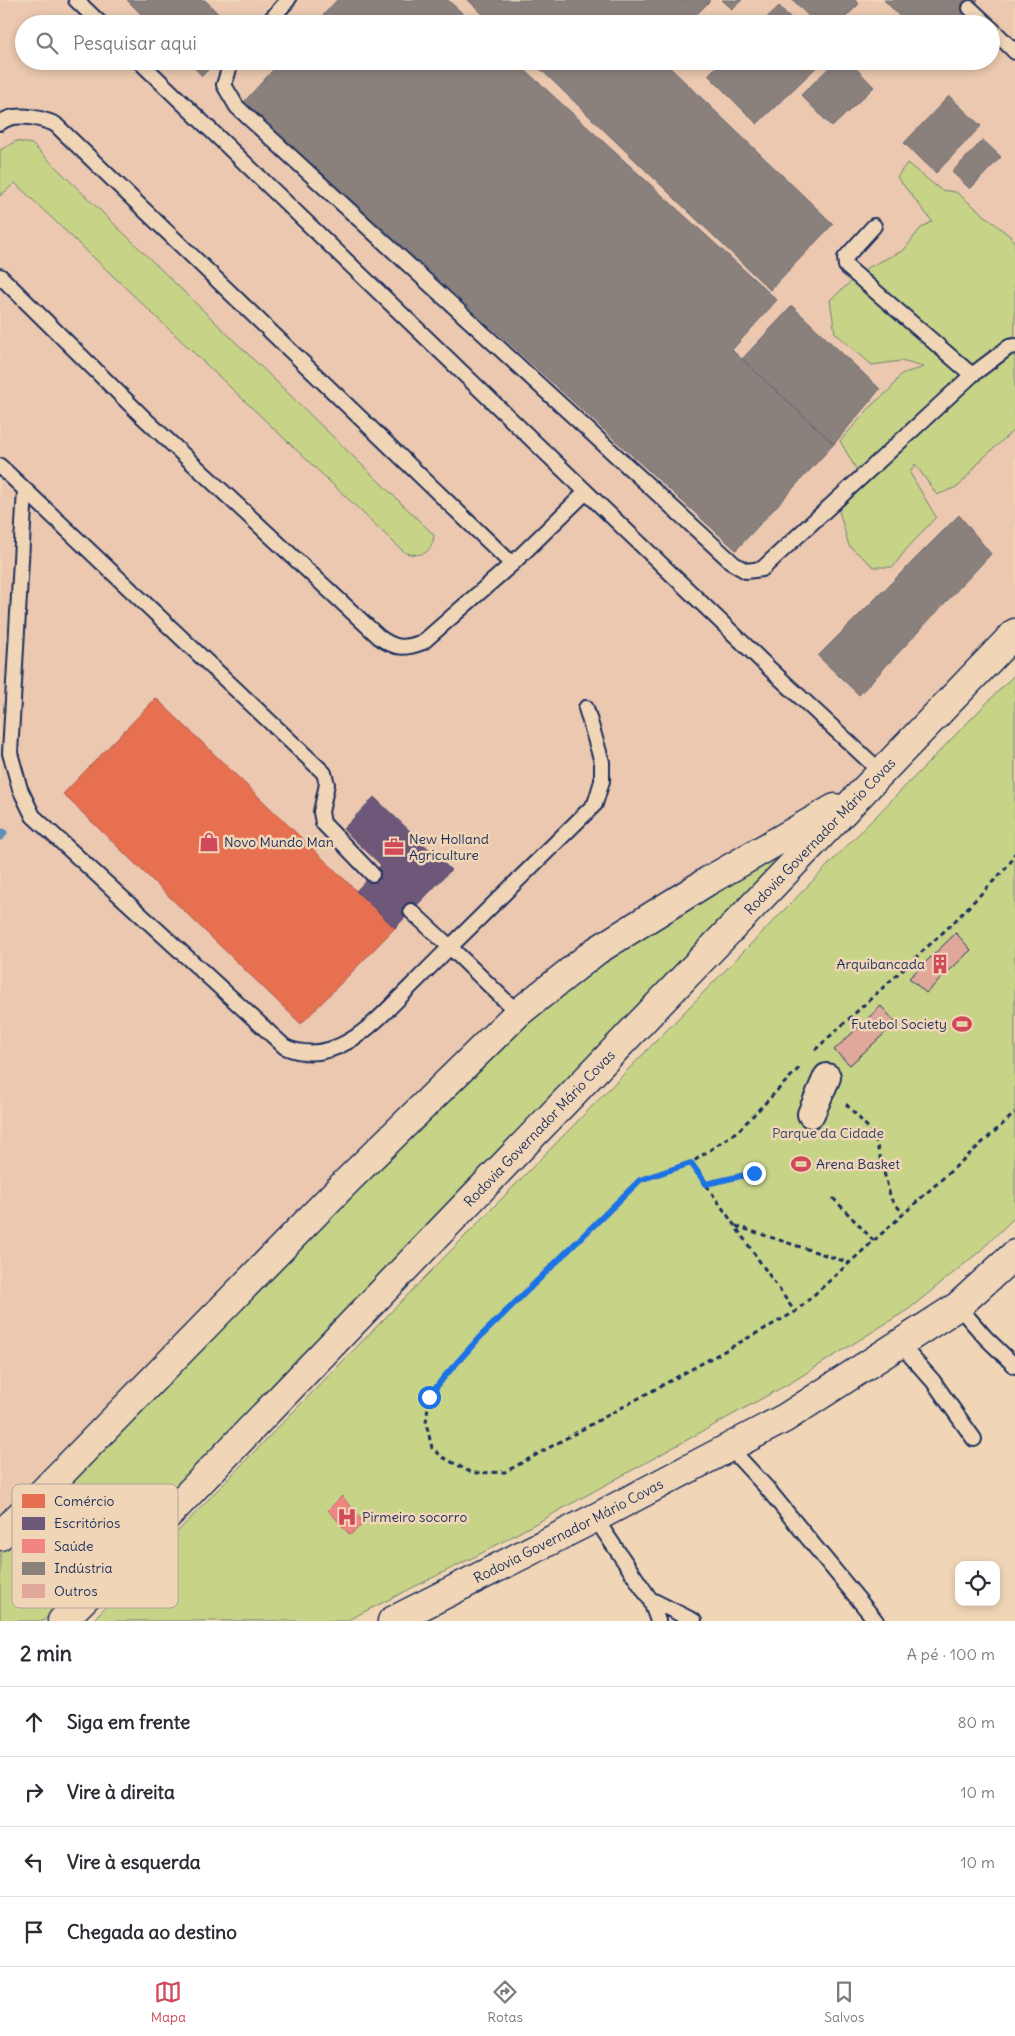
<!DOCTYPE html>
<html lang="pt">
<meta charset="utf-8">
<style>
:root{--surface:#fff;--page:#f7f7f7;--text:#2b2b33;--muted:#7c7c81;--line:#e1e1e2;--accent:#d1495b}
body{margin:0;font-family:Delius,sans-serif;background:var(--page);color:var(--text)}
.controls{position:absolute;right:15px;bottom:15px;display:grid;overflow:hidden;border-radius:10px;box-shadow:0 2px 8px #0003}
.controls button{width:45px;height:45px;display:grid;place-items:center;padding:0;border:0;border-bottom:1px solid var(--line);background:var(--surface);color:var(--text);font:25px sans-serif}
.stop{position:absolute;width:15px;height:15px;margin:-11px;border:4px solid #1a73e8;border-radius:50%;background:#fff}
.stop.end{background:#1a73e8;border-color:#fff;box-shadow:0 1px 5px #0008}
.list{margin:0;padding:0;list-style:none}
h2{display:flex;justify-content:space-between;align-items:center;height:65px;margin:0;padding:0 20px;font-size:21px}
h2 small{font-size:16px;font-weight:400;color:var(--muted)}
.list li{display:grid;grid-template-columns:32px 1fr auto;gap:15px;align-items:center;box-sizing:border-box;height:70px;padding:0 20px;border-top:1px solid var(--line)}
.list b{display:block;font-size:19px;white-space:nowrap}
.list em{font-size:16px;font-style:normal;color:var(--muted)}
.icon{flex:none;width:28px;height:28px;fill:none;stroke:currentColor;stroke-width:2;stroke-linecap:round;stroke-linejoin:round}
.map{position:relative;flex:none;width:1015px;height:1621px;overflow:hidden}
.search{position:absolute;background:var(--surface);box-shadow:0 2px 8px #0003;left:15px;right:15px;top:15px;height:55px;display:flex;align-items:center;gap:12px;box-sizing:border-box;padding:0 18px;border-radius:28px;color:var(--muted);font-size:19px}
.sheet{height:345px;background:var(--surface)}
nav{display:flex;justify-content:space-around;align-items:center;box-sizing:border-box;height:70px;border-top:1px solid var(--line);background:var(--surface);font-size:14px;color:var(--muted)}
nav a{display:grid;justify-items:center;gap:2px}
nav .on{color:var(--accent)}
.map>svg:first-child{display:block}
.built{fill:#ebc8af;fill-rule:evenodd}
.green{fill:#c7d387;stroke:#718172}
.shops{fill:#e76f51;stroke:#aa5c55}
.offices{fill:#6d597a;stroke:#544c72}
.health{fill:#f28482;stroke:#b26a77}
.industry{fill:#8a817c;stroke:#696873}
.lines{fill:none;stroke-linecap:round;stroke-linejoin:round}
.stream{stroke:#5f8eb4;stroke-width:9}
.building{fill:#e0a79b;stroke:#1b2f5e}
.lane-casing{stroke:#1b2f5e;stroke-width:18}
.street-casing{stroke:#1b2f5e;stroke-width:30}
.highway-casing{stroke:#1b2f5e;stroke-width:31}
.path{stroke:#1b2f5e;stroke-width:3;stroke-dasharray:5 4;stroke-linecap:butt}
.lane{stroke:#f0d6b7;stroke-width:14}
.street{stroke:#f0d6b7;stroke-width:26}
.highway{stroke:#f0d6b7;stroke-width:28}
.route{stroke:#1a73e8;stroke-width:6}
.labels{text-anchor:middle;stroke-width:5;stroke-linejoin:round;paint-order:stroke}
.street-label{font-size:14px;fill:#1b2f5e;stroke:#f0d6b7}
.poi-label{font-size:14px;fill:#1b2f5e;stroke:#f0d6b7;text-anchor:start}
.park-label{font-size:14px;fill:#354864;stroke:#f0d6b7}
.key{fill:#f0d6b7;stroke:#b0a49c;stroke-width:1}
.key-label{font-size:14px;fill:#1b2f5e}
</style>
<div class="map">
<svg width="1015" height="1621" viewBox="0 0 1015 1621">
<rect width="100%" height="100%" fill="#f0d6b7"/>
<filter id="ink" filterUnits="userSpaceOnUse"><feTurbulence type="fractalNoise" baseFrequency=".02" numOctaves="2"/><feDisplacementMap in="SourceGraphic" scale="10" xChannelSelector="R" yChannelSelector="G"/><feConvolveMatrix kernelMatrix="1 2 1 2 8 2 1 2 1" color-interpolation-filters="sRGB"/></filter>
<g filter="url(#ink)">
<path class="built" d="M 0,0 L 1015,0 L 1015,634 L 909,746 L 0,1543 ZM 24,24 L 991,24 L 991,61 L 24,61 Z"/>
<path class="green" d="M 16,141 L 32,144 L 434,535 C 432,554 422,557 405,553 L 15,183 L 0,196 L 0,150 Z
M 907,163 L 941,190 L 956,192 L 1011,237 L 1015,243 L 1015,429 L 982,459 L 959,486 L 937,495 L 915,464 L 910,473 L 936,517 L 905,551 L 893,567 L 874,567 L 849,546 L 839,511 L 856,469 L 840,441 L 874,403 L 890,390 L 901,374 L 924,367 L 901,361 L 872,365 L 835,333 L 830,300 L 867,268 L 904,250 L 920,229 L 932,221 L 897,177 Z
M 1015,674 L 1015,1217 L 979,1252 L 909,1309 L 792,1382 L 482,1553 L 346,1621 L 92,1621 L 250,1456 Z
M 867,789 L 706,935 L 421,1230 L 162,1504 L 43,1621 L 0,1621 L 0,1536 L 518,1013 Z"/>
<path class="shops" d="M 156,698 L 395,928 L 301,1024 L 63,794 Z"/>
<path class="offices" d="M 374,797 L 451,870 L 395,928 L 356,891 L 381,865 L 343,829 Z"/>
<path class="health" d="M 342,1496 L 364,1523 L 350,1535 L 328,1510 Z"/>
<path class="industry" d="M 127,0 L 205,0 L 228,24 L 151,24 Z
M 337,0 L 448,0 L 474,24 L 315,24 Z
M 468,0 L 709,0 L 710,1 L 687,24 L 493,24 Z
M 722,0 L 742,0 L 732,9 Z
M 793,0 L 855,0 L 859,4 L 839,24 L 816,24 Z
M 884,0 L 978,0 L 953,24 L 907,24 Z
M 779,6 L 797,24 L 760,24 Z
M 188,61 L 217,61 L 202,76 Z
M 281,61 L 515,61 L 777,300 L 732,350 L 834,444 L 736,550 L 244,102 Z
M 532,61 L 663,61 L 833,224 L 770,290 Z
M 722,61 L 823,61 L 757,124 L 708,75 Z
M 836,61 L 849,61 L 874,87 L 832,127 L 801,95 Z
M 949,96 L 981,126 L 936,173 L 904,143 Z
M 983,140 L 1001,157 L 970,189 L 952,172 Z
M 792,306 L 880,389 L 834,444 L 742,359 Z
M 959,515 L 991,554 L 859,695 L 818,656 Z"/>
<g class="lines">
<path class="stream" d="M 0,836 L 3,833"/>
</g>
<path class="building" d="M 956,933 L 971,950 L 926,993 L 909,978 Z
M 881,1006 L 896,1023 L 850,1065 L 834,1050 Z"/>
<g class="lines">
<defs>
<path id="lane" d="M 76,0 L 101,24
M 970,8 L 987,24
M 267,24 L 288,0
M 991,28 L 1015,52
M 139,61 L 770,669 L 882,773
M 233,61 L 230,66 L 224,85 L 237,107 L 734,564 L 746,571 L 762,569 L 972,375 L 1009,347 L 1015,346
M 0,123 C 14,111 40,118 55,124 L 512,564 L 586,492
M 874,226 L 845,258 L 846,266 L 972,375
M 0,276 L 145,419 L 379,637 C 395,649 405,649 423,642 L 512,564
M 0,466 L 324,773 L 327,784 L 321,812 L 323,823 L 372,874
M 25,490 L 10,753 L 20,789 L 33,816 L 285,1047 C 333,1068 373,1025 403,994 C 419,978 434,963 450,947 L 518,1013
M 411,911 L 450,947 L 595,804 L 602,781 L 602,762 L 586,708
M 958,1306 L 985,1337 L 1015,1366
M 900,1344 L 933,1381 L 974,1439
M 729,1447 L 766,1487 L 876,1621
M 595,1518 L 650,1599 L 658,1621
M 650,1599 L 694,1621"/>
<path id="street" d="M 811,1114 L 827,1077"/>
<g id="highway">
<path d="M 0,1536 L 345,1183 L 518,1013 L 596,951 L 708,881 L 835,808"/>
<path id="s1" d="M 62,1621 L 172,1511 L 1015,633"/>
<path id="s2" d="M 392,1621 L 595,1518 L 785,1418 L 958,1306 L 1015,1254"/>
</g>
</defs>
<use href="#lane" class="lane-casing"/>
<use href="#street" class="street-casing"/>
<use href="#highway" class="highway-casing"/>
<path class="path" d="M 815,1050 L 951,925 L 1009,865 L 1015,853
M 799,1068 L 739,1130 L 691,1163 L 640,1180 L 480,1337 L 444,1377 L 429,1397 L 426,1423 L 432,1448 L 444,1458 L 472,1473 L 505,1472 L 795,1312 L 1015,1113
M 846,1104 L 874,1134 L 891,1199 L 903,1213
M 691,1163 L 795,1312
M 706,1184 L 754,1173
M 833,1198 L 874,1241
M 736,1226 L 850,1263"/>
<use href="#lane" class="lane"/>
<use href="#street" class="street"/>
<use href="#highway" class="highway"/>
</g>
</g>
<g class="lines" filter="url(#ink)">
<path class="route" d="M 429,1397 L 444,1377 L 480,1337 L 640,1180 L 691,1163 L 706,1184 L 754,1173"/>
</g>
<defs>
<symbol id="shop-bare" viewBox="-9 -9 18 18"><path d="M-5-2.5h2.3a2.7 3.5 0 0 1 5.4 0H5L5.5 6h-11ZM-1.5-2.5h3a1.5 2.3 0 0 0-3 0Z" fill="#d1495b" stroke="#f0d6b7" stroke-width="2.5" paint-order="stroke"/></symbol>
<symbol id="office-bare" viewBox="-9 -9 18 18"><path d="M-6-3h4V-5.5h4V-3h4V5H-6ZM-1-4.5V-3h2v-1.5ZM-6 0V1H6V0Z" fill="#d1495b" stroke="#f0d6b7" stroke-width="2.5" paint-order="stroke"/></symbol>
<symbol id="building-bare" viewBox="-9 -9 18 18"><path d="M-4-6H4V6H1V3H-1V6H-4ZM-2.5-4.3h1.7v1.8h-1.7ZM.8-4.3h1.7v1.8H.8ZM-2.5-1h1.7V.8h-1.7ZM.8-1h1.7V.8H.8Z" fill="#d1495b" stroke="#f0d6b7" stroke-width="2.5" paint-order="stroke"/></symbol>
<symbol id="stadium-bare" viewBox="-9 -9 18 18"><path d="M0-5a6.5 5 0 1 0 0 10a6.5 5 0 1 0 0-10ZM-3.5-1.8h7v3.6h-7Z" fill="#d1495b" stroke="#f0d6b7" stroke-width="2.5" paint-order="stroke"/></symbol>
<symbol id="hospital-bare" viewBox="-9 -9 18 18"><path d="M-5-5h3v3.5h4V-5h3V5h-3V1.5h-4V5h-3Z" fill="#d1495b" stroke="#f0d6b7" stroke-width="2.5" paint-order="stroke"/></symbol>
</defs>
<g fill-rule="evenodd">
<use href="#shop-bare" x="195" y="828" width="28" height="28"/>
<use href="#office-bare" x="380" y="833" width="28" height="28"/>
<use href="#building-bare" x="926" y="950" width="28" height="28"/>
<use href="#stadium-bare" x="948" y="1010" width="28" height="28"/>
<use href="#stadium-bare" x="787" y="1150" width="28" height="28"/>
<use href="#hospital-bare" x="333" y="1503" width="28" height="28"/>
</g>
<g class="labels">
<g class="street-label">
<text dy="5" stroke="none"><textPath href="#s1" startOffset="1091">Rodovia Governador Mário Covas</textPath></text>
<text dy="5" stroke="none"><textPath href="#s1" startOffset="686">Rodovia Governador Mário Covas</textPath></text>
<text dy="5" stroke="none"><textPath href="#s2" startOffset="198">Rodovia Governador Mário Covas</textPath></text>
</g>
<g class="poi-label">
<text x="409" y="844">New Holland<tspan x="409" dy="16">Agriculture</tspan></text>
<text x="224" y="847">Novo Mundo Man</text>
<text x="925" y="969" text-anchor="end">Arquibancada</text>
<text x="947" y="1029" text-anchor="end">Futebol Society</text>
<text x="816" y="1169">Arena Basket</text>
<text x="362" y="1522">Pirmeiro socorro</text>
</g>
<g class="park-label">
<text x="828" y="1138">Parque da Cidade</text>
</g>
</g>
<rect x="12" y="1484" width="166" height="124" rx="8" class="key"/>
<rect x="22" y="1494" width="23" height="14" fill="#e76f51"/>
<rect x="22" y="1517" width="23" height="13" fill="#6d597a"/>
<rect x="22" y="1539" width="23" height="14" fill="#f28482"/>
<rect x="22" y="1562" width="23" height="13" fill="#8a817c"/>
<rect x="22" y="1584" width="23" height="14" fill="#e0a79b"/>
<g class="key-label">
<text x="54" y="1506">Comércio</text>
<text x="54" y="1528">Escritórios</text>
<text x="54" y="1551">Saúde</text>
<text x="54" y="1573">Indústria</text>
<text x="54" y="1596">Outros</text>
</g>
</svg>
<div class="controls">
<button><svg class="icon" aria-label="locate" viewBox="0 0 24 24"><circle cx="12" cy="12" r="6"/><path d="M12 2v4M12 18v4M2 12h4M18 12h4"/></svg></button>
</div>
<div class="stop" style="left:429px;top:1397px"></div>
<div class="stop end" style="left:754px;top:1173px"></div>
<div class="search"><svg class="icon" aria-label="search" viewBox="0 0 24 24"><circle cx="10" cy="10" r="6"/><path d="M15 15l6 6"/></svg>Pesquisar aqui</div>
</div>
<section class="sheet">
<h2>2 min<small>A pé · 100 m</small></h2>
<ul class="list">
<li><svg class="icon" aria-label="ahead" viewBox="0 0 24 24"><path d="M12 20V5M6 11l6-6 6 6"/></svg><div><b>Siga em frente</b></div><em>80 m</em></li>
<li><svg class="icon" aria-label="right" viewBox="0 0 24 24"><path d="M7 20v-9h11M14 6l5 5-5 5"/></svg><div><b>Vire à direita</b></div><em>10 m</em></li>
<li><svg class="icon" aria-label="left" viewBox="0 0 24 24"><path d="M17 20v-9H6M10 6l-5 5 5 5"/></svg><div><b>Vire à esquerda</b></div><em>10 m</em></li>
<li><svg class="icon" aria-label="arrive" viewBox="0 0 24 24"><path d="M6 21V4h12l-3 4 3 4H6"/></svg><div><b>Chegada ao destino</b></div></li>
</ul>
</section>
<nav>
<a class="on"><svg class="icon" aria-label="map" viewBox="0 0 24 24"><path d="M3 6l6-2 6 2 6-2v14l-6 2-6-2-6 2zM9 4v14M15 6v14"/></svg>Mapa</a>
<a><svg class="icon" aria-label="directions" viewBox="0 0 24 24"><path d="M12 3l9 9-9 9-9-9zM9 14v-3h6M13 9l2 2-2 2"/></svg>Rotas</a>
<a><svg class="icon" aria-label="saved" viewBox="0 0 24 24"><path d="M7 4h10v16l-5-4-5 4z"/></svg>Salvos</a>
</nav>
